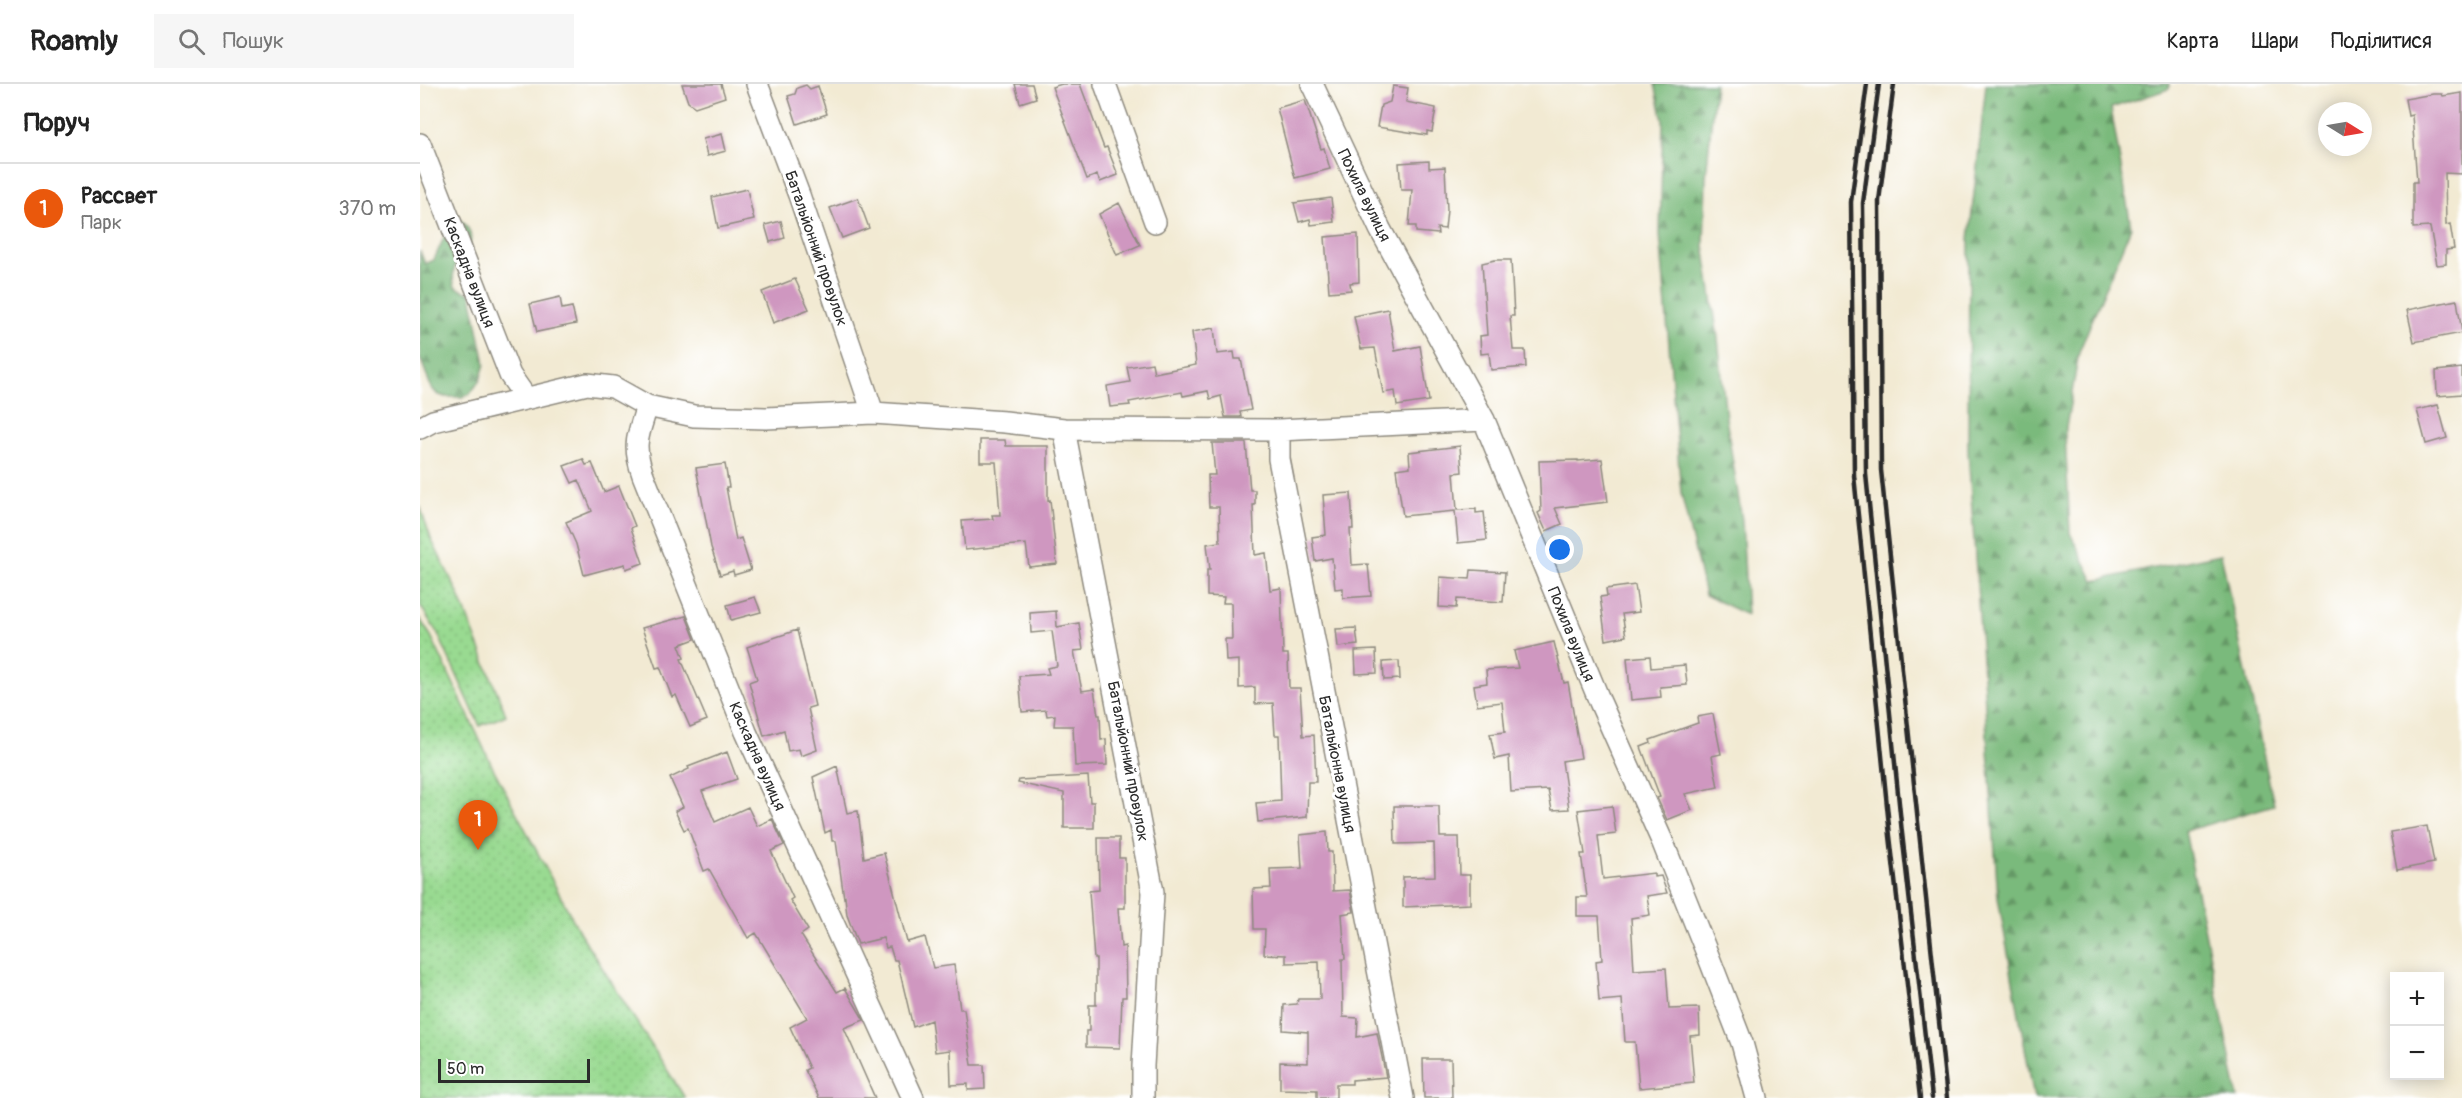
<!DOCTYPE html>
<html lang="uk">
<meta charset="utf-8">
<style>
:root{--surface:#fff;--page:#f6f6f6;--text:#222;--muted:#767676;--line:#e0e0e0;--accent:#ea580c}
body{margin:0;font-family:Pangolin,sans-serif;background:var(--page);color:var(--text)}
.controls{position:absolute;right:18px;bottom:18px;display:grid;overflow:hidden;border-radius:0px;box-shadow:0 3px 15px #0003}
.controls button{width:54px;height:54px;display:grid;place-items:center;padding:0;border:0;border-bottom:2px solid var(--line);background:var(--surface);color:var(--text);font:30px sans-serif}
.compass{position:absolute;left:1898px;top:18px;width:54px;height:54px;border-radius:50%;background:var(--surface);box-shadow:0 3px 15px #0003;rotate:101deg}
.scale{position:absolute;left:18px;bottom:15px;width:152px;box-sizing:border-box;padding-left:6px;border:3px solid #2b2b2b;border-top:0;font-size:16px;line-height:21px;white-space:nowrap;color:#2b2b2b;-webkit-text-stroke:4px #fff;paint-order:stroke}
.you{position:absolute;left:1140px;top:466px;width:21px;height:21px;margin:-15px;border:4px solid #fff;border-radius:50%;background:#1a73e8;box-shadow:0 0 0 9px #1a73e833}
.badge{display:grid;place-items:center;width:39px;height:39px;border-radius:50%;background:var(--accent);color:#fff;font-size:20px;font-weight:700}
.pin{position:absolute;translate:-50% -50px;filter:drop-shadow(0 2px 3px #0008)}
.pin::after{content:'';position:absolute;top:32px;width:21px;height:18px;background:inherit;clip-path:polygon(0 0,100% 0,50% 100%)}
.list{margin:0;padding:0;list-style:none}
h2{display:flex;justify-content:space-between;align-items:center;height:78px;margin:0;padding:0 24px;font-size:26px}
h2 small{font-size:20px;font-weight:400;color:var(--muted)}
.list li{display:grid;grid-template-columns:39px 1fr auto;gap:18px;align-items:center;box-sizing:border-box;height:90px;padding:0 24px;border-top:2px solid var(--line)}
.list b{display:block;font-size:22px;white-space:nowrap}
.list p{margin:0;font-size:20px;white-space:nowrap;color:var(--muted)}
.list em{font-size:20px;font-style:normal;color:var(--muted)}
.icon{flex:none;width:33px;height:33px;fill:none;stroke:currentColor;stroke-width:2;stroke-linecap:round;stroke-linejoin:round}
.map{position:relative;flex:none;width:2042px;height:1014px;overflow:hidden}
header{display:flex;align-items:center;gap:36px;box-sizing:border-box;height:84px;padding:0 30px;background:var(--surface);border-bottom:2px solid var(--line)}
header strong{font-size:28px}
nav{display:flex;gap:33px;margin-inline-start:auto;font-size:21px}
.search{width:420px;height:54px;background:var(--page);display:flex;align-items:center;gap:15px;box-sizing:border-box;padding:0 21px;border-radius:0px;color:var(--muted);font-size:22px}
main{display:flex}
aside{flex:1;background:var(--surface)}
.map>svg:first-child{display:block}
.grass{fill:url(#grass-dots);stroke:#62825e;stroke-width:1.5}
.forest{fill:url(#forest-firs);stroke:#527253;stroke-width:1.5}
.building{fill:#cf97c0}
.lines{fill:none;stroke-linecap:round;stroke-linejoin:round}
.minor-casing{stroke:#8e8a7f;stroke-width:24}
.minor{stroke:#fff;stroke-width:21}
.rail{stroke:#2b2b2b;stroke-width:4.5}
.labels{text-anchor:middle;stroke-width:6;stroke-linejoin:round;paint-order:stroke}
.street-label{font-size:16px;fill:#2b2b2b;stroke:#fff}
</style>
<header>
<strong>Roamly</strong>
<div class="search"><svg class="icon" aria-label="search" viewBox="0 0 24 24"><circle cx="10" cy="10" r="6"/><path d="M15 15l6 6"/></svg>Пошук</div>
<nav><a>Карта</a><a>Шари</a><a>Поділитися</a></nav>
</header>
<main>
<aside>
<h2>Поруч<small></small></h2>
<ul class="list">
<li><span class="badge">1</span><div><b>Рассвет</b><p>Парк</p></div><em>370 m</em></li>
</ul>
</aside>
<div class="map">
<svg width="2042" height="1014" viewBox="0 0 2042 1014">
<defs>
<pattern id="grass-dots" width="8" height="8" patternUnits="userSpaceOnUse" patternTransform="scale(1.5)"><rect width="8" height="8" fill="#99da91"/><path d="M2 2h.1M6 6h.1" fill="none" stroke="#84bb7d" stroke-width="1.8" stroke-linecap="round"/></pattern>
<pattern id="forest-firs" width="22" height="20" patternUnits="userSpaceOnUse" patternTransform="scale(1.5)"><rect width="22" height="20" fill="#7aba7b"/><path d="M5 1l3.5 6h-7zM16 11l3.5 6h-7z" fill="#649765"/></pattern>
</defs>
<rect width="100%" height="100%" fill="#fff"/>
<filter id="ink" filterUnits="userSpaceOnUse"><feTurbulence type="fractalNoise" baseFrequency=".0167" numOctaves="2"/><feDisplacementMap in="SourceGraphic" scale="12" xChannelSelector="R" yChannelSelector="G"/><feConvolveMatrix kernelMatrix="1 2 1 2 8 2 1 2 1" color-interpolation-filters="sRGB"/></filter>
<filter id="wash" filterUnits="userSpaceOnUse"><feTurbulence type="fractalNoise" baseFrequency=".008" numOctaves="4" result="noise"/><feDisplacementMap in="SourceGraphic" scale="24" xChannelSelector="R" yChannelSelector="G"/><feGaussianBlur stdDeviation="1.35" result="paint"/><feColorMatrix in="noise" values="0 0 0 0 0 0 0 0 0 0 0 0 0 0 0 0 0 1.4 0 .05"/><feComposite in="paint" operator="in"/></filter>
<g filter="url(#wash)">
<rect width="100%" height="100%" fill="#f2ead3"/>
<path class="grass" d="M 0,422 L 11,455 L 38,509 L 86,631 L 60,642 L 18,550 L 0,521 Z
M 0,535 L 11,552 L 73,684 L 160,849 L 265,1014 L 0,1014 Z"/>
<path class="forest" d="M 1235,0 L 1295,0 L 1286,93 L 1284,161 L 1298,254 L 1306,334 L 1322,436 L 1327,531 L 1285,511 L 1261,409 L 1240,150 L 1243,36 Z
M 1566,0 L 1749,0 L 1749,5 L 1691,24 L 1711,143 L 1659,268 L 1645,349 L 1650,449 L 1674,497 L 1801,470 L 1854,721 L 1765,747 L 1818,1014 L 1614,1014 L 1578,814 L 1548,367 L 1549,155 Z
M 38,135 C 50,141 55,156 46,168 C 43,172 38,175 36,179 C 33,187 32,195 35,203 L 51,210 L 65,280 L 60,296 L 50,310 L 42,313 L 25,313 L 17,310 L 11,303 L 0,273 L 0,167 L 5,180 L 14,176 L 26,149 Z"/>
<g id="blocks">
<path class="building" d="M 262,0 L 301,0 L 305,13 L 275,23 L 268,18 Z
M 595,0 L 612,0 L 616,14 L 600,19 Z
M 642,0 L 660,0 L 684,64 L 687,63 L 698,91 L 680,98 L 677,91 L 667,95 L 632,3 Z
M 386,1 L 390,5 L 398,2 L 407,30 L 377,40 L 368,12 L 375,10 L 377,4 Z
M 973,2 L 988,4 L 986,18 L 1016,24 L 1012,48 L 1007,47 L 1007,51 L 957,43 L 961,21 L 970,18 Z
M 2042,9 L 2042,90 L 2025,89 L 2026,141 L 2030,140 L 2034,165 L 2026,166 L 2026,180 L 2017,181 L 2010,143 L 1993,144 L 1993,98 L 1997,98 L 1992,31 L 1988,32 L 1985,15 L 2013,10 L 2022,10 L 2023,12 Z
M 885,16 L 901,65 L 904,64 L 910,85 L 875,94 L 857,24 Z
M 302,50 L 306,67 L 287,72 L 283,55 Z
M 1009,77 L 1009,84 L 1025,83 L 1027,126 L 1025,145 L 1017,144 L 1018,150 L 996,148 L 996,142 L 989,142 L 992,106 L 981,106 L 979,79 Z
M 327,105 L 334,136 L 298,144 L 292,113 Z
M 438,114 L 449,144 L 422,154 L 410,124 Z
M 911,114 L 914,138 L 891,141 L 890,135 L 879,138 L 874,119 Z
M 699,119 L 720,161 L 697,171 L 679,130 Z
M 361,137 L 365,154 L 350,158 L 345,141 Z
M 938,150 L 939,198 L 930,199 L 931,206 L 909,208 L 905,153 Z
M 1075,176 L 1091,176 L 1094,232 L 1090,232 L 1093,266 L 1105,266 L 1106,283 L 1071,286 L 1069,269 L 1061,270 L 1060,252 L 1067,251 L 1062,179 Z
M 375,195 L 389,225 L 353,239 L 342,208 Z
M 140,213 L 142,225 L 152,223 L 156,240 L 117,248 L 110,220 Z
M 2037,216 L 2042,249 L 1994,258 L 1987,226 Z
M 968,225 L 975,267 L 1000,262 L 1009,317 L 977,322 L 975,307 L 963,309 L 955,264 L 941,265 L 934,232 Z
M 794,244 L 797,270 L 814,268 L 815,275 L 821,275 L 831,326 L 820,328 L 821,333 L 805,333 L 801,312 L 790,315 L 788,307 L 763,312 L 762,308 L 709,318 L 710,321 L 690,323 L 687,302 L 710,298 L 707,283 L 732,279 L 734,289 L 776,281 L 772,248 Z
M 2042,284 L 2042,310 L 2017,312 L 2016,287 Z
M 2018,321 L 2027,354 L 2006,360 L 1997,326 Z
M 560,356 L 585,356 L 586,362 L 628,362 L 628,417 L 630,416 L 637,480 L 609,483 L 606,460 L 545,466 L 542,437 L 573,435 L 572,431 L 580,431 L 576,378 L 560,378 Z
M 792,359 L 826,359 L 830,406 L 835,406 L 835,421 L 833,421 L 835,471 L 846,469 L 850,506 L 861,504 L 863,570 L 868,570 L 869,604 L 880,604 L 883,652 L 894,651 L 896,698 L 888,698 L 887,733 L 838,738 L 836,719 L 861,717 L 859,651 L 855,651 L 853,619 L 835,620 L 835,603 L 819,604 L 819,576 L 806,577 L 805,555 L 812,555 L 811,519 L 803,519 L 804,513 L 787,512 L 787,486 L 790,486 L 787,460 L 800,458 L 799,423 L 789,423 L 788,391 L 795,391 Z
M 1040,362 L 1042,388 L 1034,389 L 1037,426 L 1056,425 L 1056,429 L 1064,428 L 1067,456 L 1038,459 L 1035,427 L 983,432 L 976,385 L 990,383 L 989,368 Z
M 163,375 L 166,381 L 172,379 L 184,408 L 199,402 L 215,442 L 211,444 L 223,479 L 206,485 L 205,480 L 164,491 L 156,460 L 146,438 L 172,427 L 159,396 L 152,399 L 144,382 Z
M 1182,375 L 1188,418 L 1135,424 L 1142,440 L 1126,447 L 1118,429 L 1121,427 L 1119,377 L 1158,376 L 1158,377 Z
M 305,380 L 309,403 L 306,403 L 316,456 L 321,454 L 331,486 L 314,491 L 313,487 L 300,491 L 291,463 L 276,384 Z
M 931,409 L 933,445 L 930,445 L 932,481 L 948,480 L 951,512 L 923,514 L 923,504 L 915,505 L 912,474 L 895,477 L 892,453 L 906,451 L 903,411 Z
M 1051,486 L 1085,488 L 1083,518 L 1037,515 L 1036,524 L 1019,523 L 1020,493 L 1050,495 Z
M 1215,501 L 1219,528 L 1202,530 L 1206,552 L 1186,556 L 1180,513 L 1187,512 L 1186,505 Z
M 335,513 L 341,528 L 311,536 L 307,521 Z
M 636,527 L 637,543 L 659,539 L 663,566 L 654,567 L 662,607 L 674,605 L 678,631 L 680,631 L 681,656 L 686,655 L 687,681 L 655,682 L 653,642 L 634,642 L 635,631 L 627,632 L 626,626 L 602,628 L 599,592 L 629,590 L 627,584 L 637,582 L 632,547 L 611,549 L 610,529 Z
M 266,532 L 275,555 L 259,561 L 264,574 L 261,575 L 287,636 L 270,643 L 256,611 L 252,613 L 240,583 L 236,584 L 222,544 Z
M 936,544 L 938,561 L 918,563 L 916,545 Z
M 377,546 L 395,622 L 388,624 L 397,666 L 381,672 L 379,665 L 368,667 L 364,646 L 344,652 L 329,598 L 337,595 L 327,563 Z
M 1134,558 L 1144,599 L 1148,598 L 1161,674 L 1142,677 L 1149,725 L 1132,726 L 1128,706 L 1091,708 L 1089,672 L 1075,675 L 1070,650 L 1085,648 L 1082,618 L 1057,621 L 1054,601 L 1067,599 L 1066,586 L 1098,584 L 1094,567 Z
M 956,566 L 957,589 L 936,590 L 935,567 Z
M 1230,572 L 1231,584 L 1265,581 L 1267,601 L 1240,603 L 1241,613 L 1211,616 L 1207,574 Z
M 979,577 L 980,595 L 964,596 L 963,578 Z
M 1293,630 L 1301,670 L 1292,672 L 1298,703 L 1265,710 L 1272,726 L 1247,736 L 1237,714 L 1240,713 L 1221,663 L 1231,659 L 1230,656 L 1278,639 L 1277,633 Z
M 307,668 L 317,695 L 282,707 L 295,738 L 328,723 L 337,742 L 352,735 L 364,761 L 351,767 L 373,814 L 370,816 L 388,846 L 381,851 L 417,908 L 425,904 L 444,936 L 424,944 L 455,1014 L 399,1014 L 385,986 L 389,984 L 370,943 L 387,934 L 336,849 L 328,854 L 289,785 L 284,787 L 268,744 L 264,746 L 255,727 L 263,723 L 250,694 L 269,685 L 268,683 Z
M 417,682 L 427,729 L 438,727 L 444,774 L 464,769 L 487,858 L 505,853 L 513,884 L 534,881 L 540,925 L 544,925 L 552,981 L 564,981 L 565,1005 L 548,1006 L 548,1000 L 531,1001 L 530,966 L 515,968 L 511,936 L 493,943 L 477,876 L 474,876 L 470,863 L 466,864 L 463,854 L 438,860 L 427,831 L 425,813 L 424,814 L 416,757 L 412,757 L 411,746 L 405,749 L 393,693 Z
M 668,692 L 670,718 L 674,718 L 674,744 L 644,744 L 644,709 L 598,699 L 599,696 Z
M 974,722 L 1019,722 L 1020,753 L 1039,753 L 1040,791 L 1050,791 L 1050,820 L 983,823 L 983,793 L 1015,792 L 1014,759 L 975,760 Z
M 1192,722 L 1196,750 L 1178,752 L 1183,795 L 1234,789 L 1234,793 L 1241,792 L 1247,809 L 1227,812 L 1230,831 L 1211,834 L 1214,886 L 1246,884 L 1249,925 L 1279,924 L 1280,951 L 1270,952 L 1274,999 L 1219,1004 L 1215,958 L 1205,958 L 1202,915 L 1179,917 L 1176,877 L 1182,876 L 1179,832 L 1157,832 L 1157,813 L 1167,813 L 1161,770 L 1165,770 L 1158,726 Z
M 2007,742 L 2014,779 L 1977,786 L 1970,748 Z
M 907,748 L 908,768 L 912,768 L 913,807 L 930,806 L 934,828 L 922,830 L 925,875 L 922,875 L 923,933 L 938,934 L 937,953 L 957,949 L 966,993 L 932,996 L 932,1000 L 916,1000 L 916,1014 L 897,1014 L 897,1006 L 860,1005 L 860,978 L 888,979 L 888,948 L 863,946 L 864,921 L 877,920 L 878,915 L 900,915 L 899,878 L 866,879 L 866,871 L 844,870 L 845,845 L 834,845 L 833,805 L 851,804 L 850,785 L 882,784 L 880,751 Z
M 678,754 L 699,754 L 699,774 L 705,774 L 705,824 L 698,824 L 701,863 L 705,862 L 706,913 L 702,913 L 700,964 L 666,963 L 666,947 L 669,947 L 669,921 L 676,921 L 676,875 L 674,875 L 669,807 L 679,806 Z
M 1003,975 L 1031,975 L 1032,1014 L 1004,1014 Z"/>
</g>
</g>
<g filter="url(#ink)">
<use href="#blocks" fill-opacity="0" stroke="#8e8a7f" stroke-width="1.5"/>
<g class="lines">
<defs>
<path id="minor" d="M 337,0 L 379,111 L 453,329
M 685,0 L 735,138
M 892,0 L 960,145 L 1064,336 L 1180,618 L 1243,759 L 1291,879 L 1322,959 L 1337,1014
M 0,60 L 90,291 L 106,314
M 227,322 C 218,352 212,360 223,391 L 326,648 L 493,1014
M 0,344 L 13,337 L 167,300 L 193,303 L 227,322 L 274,332 L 346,334 L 453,329 L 585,338 L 644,345 L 859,346 L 1064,336
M 644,345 L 733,808 L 723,982 L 723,1014
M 859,346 L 859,375 L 983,1014"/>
</defs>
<use href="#minor" class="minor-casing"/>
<use href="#minor" class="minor"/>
<path class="rail" d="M 1447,0 L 1431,118 L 1434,391 L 1470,752 L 1500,1014
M 1459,0 L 1443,119 L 1446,390 L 1482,749 L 1512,1014
M 1474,0 L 1459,117 L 1461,386 L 1527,1014"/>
</g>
</g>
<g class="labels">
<g class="street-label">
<text transform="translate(945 111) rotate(64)" y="6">Похила вулиця</text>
<text transform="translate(397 164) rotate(71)" y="6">Батальйонний провулок</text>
<text transform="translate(50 188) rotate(69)" y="6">Каскадна вулиця</text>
<text transform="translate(1152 550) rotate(68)" y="6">Похила вулиця</text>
<text transform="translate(338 672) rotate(66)" y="6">Каскадна вулиця</text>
<text transform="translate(709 677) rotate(79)" y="6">Батальйонний провулок</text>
<text transform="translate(918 680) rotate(79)" y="6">Батальйонна вулиця</text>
</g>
</g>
</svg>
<div class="controls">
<button>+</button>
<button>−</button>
</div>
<svg class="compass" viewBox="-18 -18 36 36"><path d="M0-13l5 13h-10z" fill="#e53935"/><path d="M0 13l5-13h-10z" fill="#767676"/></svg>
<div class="scale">50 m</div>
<div class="you"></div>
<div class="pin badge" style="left:58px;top:766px">1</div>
</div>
</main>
